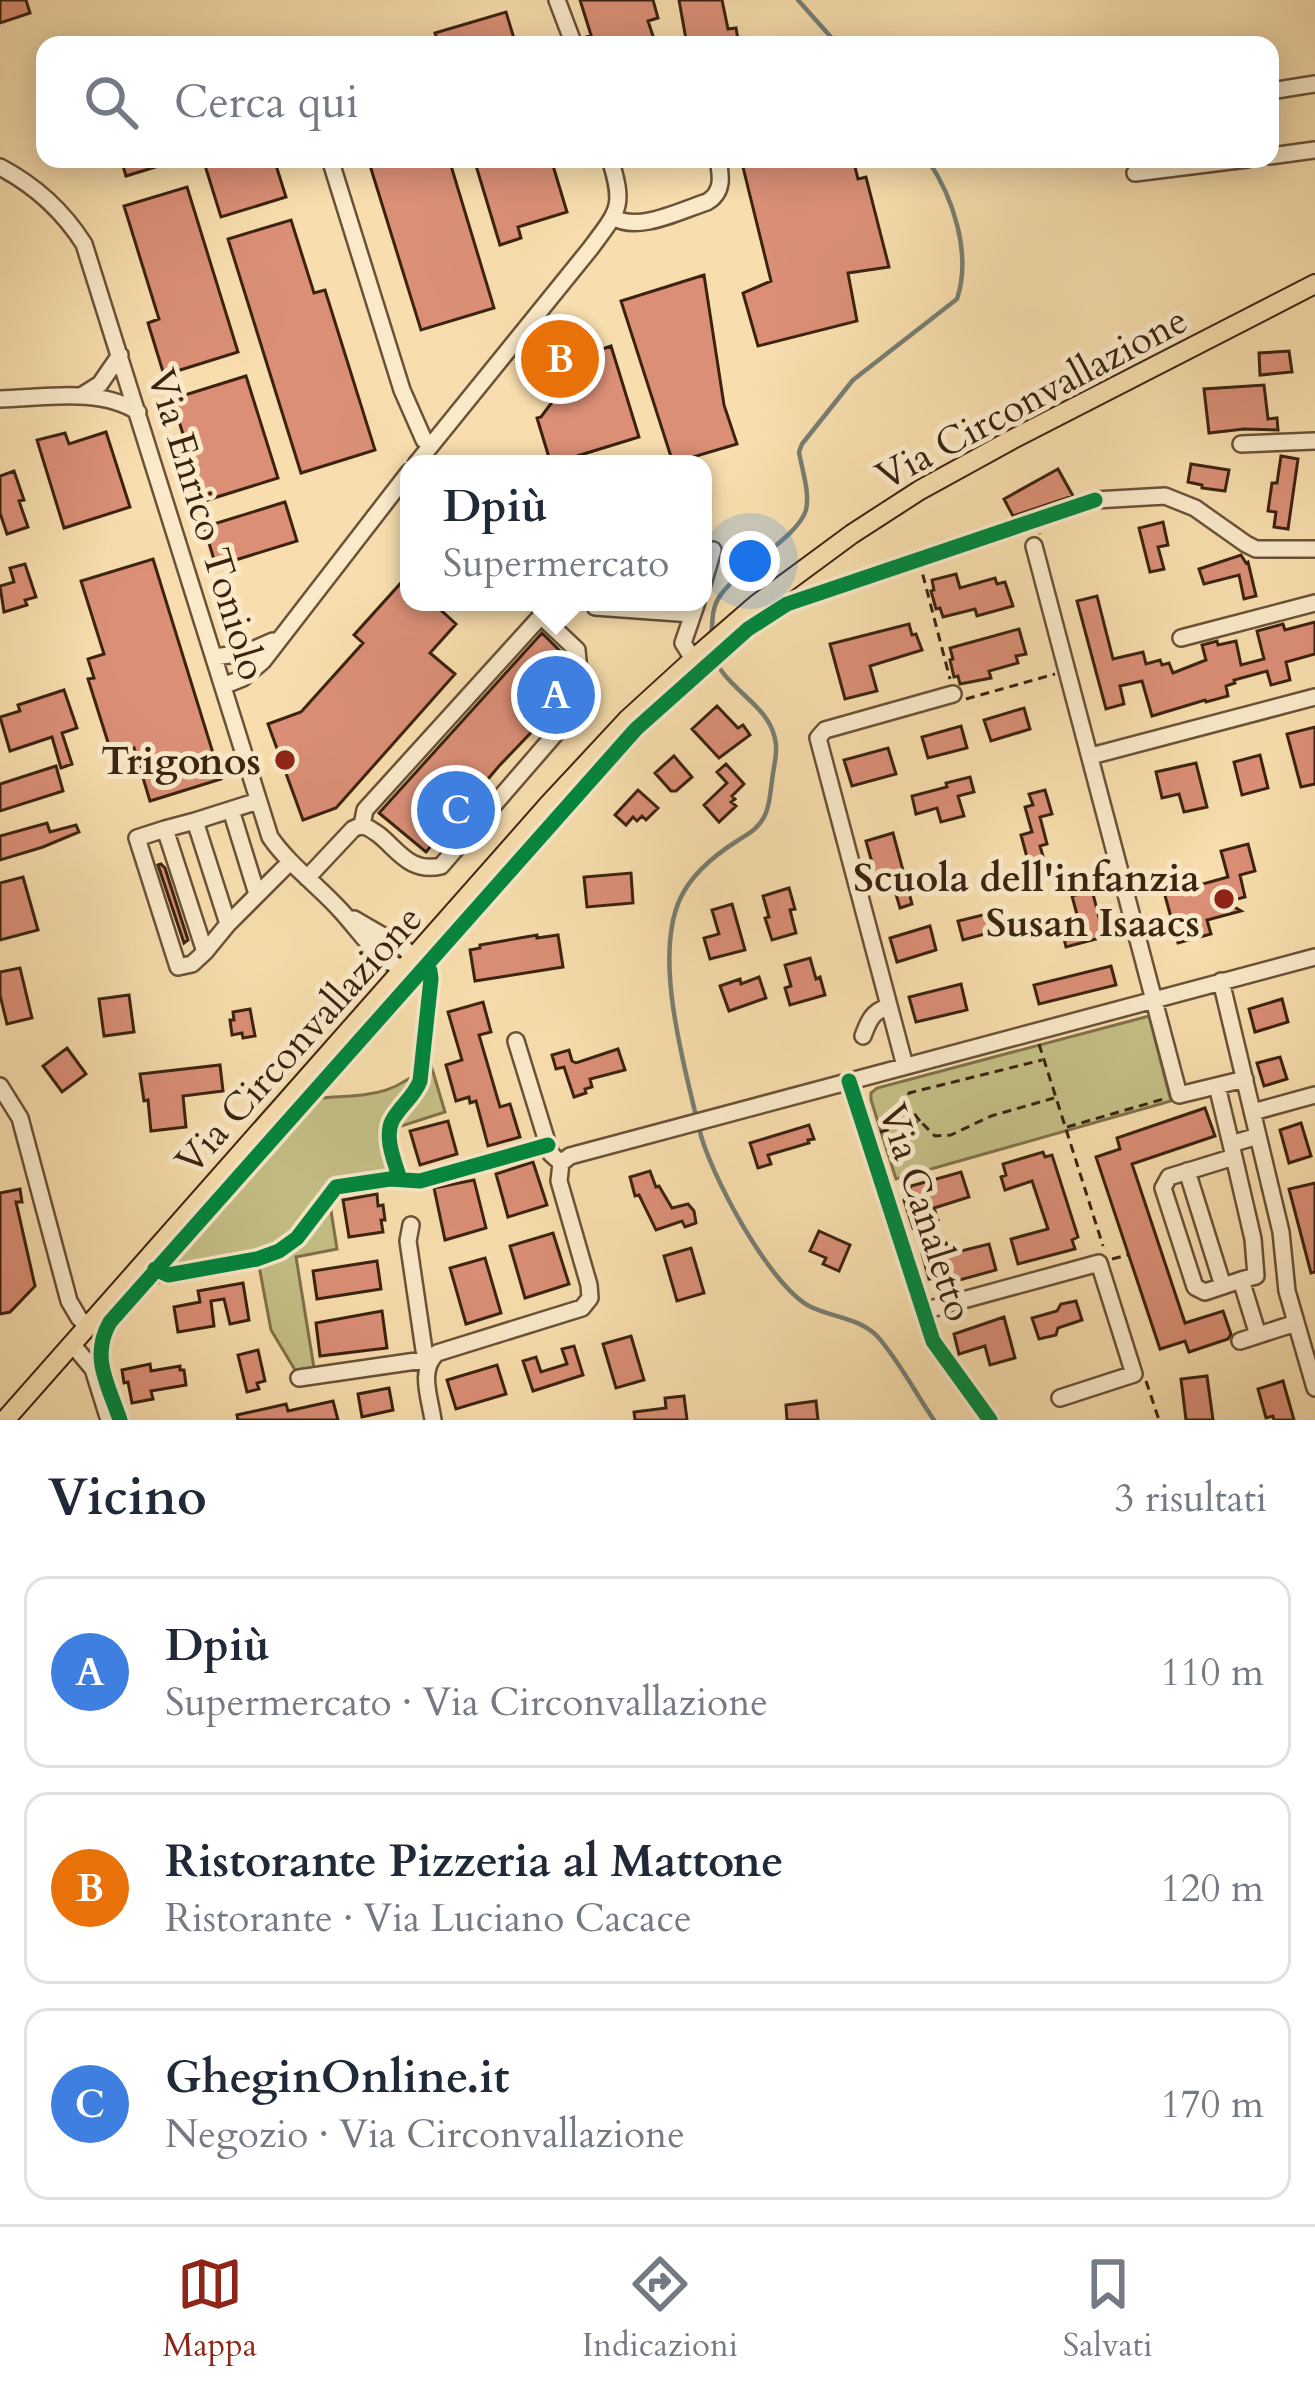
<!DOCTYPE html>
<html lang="it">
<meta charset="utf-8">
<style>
:root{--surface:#fff;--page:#f6f6f7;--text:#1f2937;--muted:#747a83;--line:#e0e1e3;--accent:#8f2418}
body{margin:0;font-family:Cardo,serif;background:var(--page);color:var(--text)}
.you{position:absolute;left:750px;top:561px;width:42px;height:42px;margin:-30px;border:9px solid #fff;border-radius:50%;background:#1a73e8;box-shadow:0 0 0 18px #1a73e833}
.badge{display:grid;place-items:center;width:78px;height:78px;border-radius:50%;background:var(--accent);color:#fff;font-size:39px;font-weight:700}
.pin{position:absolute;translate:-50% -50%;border:6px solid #fff;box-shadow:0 3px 12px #0006}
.popup{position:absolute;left:400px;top:455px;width:312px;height:156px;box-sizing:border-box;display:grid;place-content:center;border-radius:24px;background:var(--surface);filter:drop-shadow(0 3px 9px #0005);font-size:39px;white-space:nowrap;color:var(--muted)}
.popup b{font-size:45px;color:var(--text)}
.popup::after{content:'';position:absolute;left:50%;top:100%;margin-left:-24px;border:24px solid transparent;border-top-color:var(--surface)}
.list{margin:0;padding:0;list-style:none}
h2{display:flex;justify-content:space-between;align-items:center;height:156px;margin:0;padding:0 48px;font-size:51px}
h2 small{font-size:39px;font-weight:400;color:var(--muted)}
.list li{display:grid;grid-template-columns:78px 1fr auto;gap:36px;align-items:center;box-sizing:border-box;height:192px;margin:0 24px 24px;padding:0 24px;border:3px solid var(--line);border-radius:24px}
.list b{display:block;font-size:45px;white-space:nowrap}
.list p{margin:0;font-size:39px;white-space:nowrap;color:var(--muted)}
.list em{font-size:39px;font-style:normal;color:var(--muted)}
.icon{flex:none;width:66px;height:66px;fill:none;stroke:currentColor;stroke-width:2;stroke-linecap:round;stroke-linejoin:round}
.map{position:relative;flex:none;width:1315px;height:1420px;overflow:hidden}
.search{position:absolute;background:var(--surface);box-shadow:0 6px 30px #0003;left:36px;right:36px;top:36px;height:132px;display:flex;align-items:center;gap:30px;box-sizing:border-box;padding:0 42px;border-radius:24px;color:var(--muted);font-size:45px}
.sheet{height:804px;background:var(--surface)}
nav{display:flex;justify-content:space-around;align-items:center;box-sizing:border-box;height:168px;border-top:3px solid var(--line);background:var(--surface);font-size:33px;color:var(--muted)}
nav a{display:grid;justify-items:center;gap:6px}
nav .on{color:var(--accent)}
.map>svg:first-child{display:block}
.green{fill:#c4bf86;stroke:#80714b;stroke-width:3}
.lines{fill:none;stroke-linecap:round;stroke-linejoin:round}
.stream{stroke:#777e71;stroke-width:4.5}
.building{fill:#db8f77;stroke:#3b2310;stroke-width:3}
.minor-casing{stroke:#6a5238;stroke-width:20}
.major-casing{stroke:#3b2310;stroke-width:22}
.path{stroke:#3b2310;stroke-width:3;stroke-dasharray:9 6;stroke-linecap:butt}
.minor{stroke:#faeaca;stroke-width:15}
.major{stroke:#f8deae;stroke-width:18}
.cycleway-casing{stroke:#faeaca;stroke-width:22}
.cycleway{stroke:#00873e;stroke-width:15}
.poi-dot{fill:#8f2418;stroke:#faeaca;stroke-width:4.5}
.labels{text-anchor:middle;stroke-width:10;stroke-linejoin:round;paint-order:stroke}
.street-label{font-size:39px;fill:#3b2310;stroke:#faeaca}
.poi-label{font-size:39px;font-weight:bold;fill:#3b2310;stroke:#faeaca;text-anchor:end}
</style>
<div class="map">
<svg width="1315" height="1420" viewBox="0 0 1315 1420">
<rect width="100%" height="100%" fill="#f8deae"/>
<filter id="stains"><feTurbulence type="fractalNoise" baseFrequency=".00167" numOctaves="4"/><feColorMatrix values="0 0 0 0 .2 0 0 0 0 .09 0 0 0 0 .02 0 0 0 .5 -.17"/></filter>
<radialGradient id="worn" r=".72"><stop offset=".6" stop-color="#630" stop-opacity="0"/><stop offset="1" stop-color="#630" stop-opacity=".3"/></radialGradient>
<path class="green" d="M 1149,1016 L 1171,1101 L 896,1179 L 871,1100 L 871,1093 L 877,1088 Z
M 430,1062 L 445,1112 L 395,1128 L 401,1171 L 327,1185 L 337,1249 L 296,1257 L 314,1368 L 295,1370 L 271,1330 L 259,1266 L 150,1284 L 320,1098 C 370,1094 391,1098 430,1062 Z"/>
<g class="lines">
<path class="stream" d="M 798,0 L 838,45
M 711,637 C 713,624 711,611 718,599 C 736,569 798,538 806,510 C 810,492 802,470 799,452 L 802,444 L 853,380 L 957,299 C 972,254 953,196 927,159
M 696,1116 C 682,1057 654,956 680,899 C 691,875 715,855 737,841 C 748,834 758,829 764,817 C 770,807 770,793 772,781 C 773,769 777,757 776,745 C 772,701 719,690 712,648
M 699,1128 C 709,1173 769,1284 809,1306 C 830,1317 860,1318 877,1336 C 898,1359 916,1394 934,1420"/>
</g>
<path class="building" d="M 0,0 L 26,0 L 30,13 L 0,23 Z
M 580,0 L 653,0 L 658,18 L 648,21 L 656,45 L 586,45 L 584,38 L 591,35 Z
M 679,0 L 722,0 L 728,29 L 736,28 L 739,45 L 687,45 Z
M 506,12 L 516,45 L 439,45 L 435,33 Z
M 121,159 L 172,159 L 172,162 L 126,176 Z
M 203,159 L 274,159 L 286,197 L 221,217 Z
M 368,159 L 449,159 L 494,308 L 421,330 Z
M 474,159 L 551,159 L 567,212 L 518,227 L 521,238 L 500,245 Z
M 741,159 L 853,159 L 858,179 L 866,177 L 889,267 L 848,273 L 857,321 L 758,346 L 743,293 L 771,281 Z
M 187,187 L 238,352 L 164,375 L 148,323 L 159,319 L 124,206 Z
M 291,220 L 314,293 L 325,290 L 375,450 L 301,473 L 228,239 Z
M 704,275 L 724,405 L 737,444 L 673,463 L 621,301 Z
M 611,346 L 639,437 L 551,464 L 537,418 L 541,417 L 588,354 Z
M 1289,351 L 1292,372 L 1260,375 L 1259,353 Z
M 246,376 L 278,478 L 204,501 L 172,399 Z
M 1264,385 L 1268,419 L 1277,418 L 1278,430 L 1244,429 L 1209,433 L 1204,389 Z
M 106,432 L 130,507 L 64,528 L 37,440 L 65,433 L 69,444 Z
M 1281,456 L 1298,459 L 1288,529 L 1274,527 L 1276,512 L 1268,511 L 1272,483 L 1277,483 Z
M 1191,464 L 1229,470 L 1225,491 L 1202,488 L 1202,485 L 1188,482 Z
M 1058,469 L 1073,496 L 1013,516 L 1004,499 Z
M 14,471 L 24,500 L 19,501 L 28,527 L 7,534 L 0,513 L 0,476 Z
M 285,502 L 297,541 L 216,566 L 204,527 Z
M 1163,522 L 1168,545 L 1158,547 L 1164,569 L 1150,572 L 1139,528 Z
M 1241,555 L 1246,563 L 1248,562 L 1256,596 L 1244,599 L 1239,575 L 1204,584 L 1199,569 Z
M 153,559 L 221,779 L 150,801 L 134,748 L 112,755 L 88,679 L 94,678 L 88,659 L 104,654 L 81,581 Z
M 25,564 L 36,597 L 25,600 L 27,605 L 4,612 L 0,586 L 14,582 L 10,568 Z
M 409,574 L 409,602 L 432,602 L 456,624 L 430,653 L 455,674 L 336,808 L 303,820 L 268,724 L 301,712 L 363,643 L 354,635 Z
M 956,574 L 960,588 L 995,578 L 997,584 L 1005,582 L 1013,606 L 977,616 L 975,609 L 943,617 L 940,608 L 936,609 L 931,591 L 934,590 L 932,580 Z
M 1097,596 L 1113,659 L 1143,652 L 1146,664 L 1160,660 L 1162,665 L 1169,663 L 1173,673 L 1206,660 L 1202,645 L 1217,641 L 1218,645 L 1236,641 L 1241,665 L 1264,659 L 1257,631 L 1283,624 L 1285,630 L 1315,622 L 1315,654 L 1286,662 L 1290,680 L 1271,685 L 1267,671 L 1234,680 L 1235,683 L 1226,686 L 1228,696 L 1206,702 L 1205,700 L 1152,716 L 1142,681 L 1120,686 L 1124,704 L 1106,709 L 1077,601 Z
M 909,624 L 912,635 L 916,634 L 922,650 L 870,666 L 877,691 L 845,699 L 830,644 Z
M 1019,629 L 1026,654 L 1016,656 L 1018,663 L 989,671 L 991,678 L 960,684 L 958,676 L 954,677 L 950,660 L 953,659 L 950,648 Z
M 542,633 L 565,656 L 569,693 L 499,766 L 426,852 L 379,813 Z
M 64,690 L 77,728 L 62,733 L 72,764 L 61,768 L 52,737 L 10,751 L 0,717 L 20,711 L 18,705 Z
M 717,706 L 738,728 L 743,725 L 750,735 L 719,758 L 692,729 Z
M 1024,708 L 1030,729 L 991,741 L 984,720 Z
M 961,726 L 967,748 L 928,758 L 922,737 Z
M 1315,727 L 1315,784 L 1301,787 L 1287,734 Z
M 888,748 L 896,774 L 852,786 L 844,760 Z
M 1260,755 L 1268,788 L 1242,795 L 1234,762 Z
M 674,756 L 692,777 L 676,791 L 671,791 L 655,773 Z
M 1196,763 L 1207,807 L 1184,812 L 1179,794 L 1162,798 L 1156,772 Z
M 726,764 L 744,784 L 732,796 L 735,799 L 731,802 L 736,806 L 719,822 L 704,805 L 727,783 L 717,772 Z
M 56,766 L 63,791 L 0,811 L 0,784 Z
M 970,777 L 974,792 L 958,796 L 964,816 L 941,822 L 937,808 L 916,814 L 912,796 L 947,787 L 946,783 Z
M 638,790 L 658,808 L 646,820 L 642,816 L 637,821 L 633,817 L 626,825 L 615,815 Z
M 1045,790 L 1052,814 L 1040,817 L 1047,844 L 1040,846 L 1043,856 L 1028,861 L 1021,835 L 1032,832 L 1025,807 L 1033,805 L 1029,794 Z
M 47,823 L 50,832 L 76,825 L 79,832 L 43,847 L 0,860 L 0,836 Z
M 893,833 L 912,904 L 900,908 L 890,873 L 876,877 L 866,841 Z
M 1248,844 L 1255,871 L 1240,875 L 1245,897 L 1226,902 L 1241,911 L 1207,920 L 1211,934 L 1178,943 L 1161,881 L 1175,877 L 1178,891 L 1228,877 L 1221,851 Z
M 161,864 L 165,868 L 188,940 L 184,943 L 158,865 Z
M 631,873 L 633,903 L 587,907 L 584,877 Z
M 23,877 L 38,930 L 0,940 L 0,883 Z
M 789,888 L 795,909 L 790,910 L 796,933 L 772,940 L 765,918 L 769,917 L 763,896 Z
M 1092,890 L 1104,937 L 1066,947 L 1061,926 L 1079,922 L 1072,896 Z
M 732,904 L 745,950 L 710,959 L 704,938 L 719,934 L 712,910 Z
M 991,913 L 996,931 L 963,940 L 958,921 Z
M 930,926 L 936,950 L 897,962 L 890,938 Z
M 537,935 L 537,938 L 558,935 L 563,967 L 475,981 L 470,950 L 480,948 L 480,945 Z
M 810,958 L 816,979 L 820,977 L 825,995 L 790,1005 L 785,988 L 791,986 L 785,965 Z
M 1111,966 L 1116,985 L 1039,1004 L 1034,985 Z
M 20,968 L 32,1018 L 7,1024 L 0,995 L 0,972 Z
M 759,977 L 766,998 L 729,1011 L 720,986 L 740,979 L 741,984 Z
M 961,984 L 967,1010 L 916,1022 L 909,997 Z
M 129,995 L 134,1032 L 104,1036 L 99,999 Z
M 1282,999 L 1288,1022 L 1255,1032 L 1249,1009 Z
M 483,1002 L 491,1032 L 479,1035 L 500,1107 L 510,1104 L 520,1137 L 488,1146 L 476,1101 L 470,1103 L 469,1097 L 456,1101 L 446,1065 L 462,1060 L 448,1012 Z
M 250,1009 L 255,1036 L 243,1038 L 242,1033 L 232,1035 L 230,1020 L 234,1020 L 233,1012 Z
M 67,1048 L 86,1074 L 62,1092 L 43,1066 Z
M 618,1049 L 625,1070 L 590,1079 L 592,1087 L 585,1089 L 586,1093 L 574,1097 L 564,1067 L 556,1069 L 552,1055 L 569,1050 L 572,1061 L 576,1063 Z
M 1280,1057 L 1287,1079 L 1264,1086 L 1257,1063 Z
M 220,1065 L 223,1091 L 183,1096 L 186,1127 L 151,1131 L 148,1100 L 144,1101 L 140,1074 Z
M 1205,1108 L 1215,1136 L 1132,1164 L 1185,1323 L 1223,1311 L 1231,1334 L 1228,1339 L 1189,1352 L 1185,1341 L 1160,1349 L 1096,1157 L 1120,1149 L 1117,1138 Z
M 448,1121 L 457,1154 L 420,1165 L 410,1131 Z
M 1301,1123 L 1311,1156 L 1289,1163 L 1280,1130 Z
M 809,1125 L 814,1139 L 808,1140 L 809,1143 L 768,1155 L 771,1164 L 758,1168 L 750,1143 Z
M 1043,1152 L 1045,1157 L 1052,1155 L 1078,1237 L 1072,1240 L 1075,1249 L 1018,1264 L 1011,1239 L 1048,1229 L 1032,1181 L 1005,1190 L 1001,1177 L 1006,1175 L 1003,1164 Z
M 533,1162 L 547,1205 L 508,1217 L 496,1174 Z
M 650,1171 L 656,1187 L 659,1186 L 672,1208 L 688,1204 L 694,1211 L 696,1223 L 685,1227 L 682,1221 L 656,1230 L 639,1195 L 635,1196 L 630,1177 Z
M 961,1172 L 969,1197 L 934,1208 L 938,1220 L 913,1228 L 904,1200 L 911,1186 Z
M 474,1180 L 486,1228 L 445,1240 L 434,1188 Z
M 1315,1183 L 1315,1272 L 1311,1273 L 1289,1189 Z
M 20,1189 L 22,1202 L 16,1202 L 35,1286 L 10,1312 L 0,1314 L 0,1193 Z
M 377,1194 L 378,1206 L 383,1205 L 385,1220 L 381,1220 L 383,1232 L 349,1237 L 343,1200 Z
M 819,1231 L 850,1245 L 839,1271 L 823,1264 L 826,1258 L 810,1251 Z
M 553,1233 L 569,1284 L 525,1298 L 510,1246 Z
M 946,1243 L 949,1254 L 989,1244 L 996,1270 L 938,1286 L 936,1278 L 929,1279 L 921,1250 Z
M 691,1248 L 704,1293 L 677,1301 L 664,1256 Z
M 485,1258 L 501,1313 L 466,1324 L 450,1268 Z
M 377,1261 L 381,1289 L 317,1299 L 313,1271 Z
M 243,1283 L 249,1320 L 230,1324 L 224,1299 L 211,1301 L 214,1326 L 178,1332 L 174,1307 L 200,1302 L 198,1291 Z
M 1076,1301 L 1082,1320 L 1058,1328 L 1056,1335 L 1039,1339 L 1032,1318 L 1057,1311 L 1061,1304 Z
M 382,1311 L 387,1348 L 320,1356 L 316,1323 Z
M 1004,1317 L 1015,1358 L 990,1365 L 985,1346 L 959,1354 L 954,1334 Z
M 631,1336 L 644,1380 L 616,1388 L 603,1344 Z
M 574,1346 L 583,1375 L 533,1391 L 523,1361 L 536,1357 L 541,1372 L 567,1364 L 562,1349 Z
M 258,1350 L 265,1381 L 257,1383 L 259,1389 L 247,1392 L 238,1355 Z
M 150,1364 L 151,1371 L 180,1366 L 180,1370 L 184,1370 L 186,1385 L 151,1391 L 153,1399 L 132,1403 L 128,1382 L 124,1383 L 122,1370 Z
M 497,1365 L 506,1394 L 456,1409 L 447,1380 Z
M 1207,1376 L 1213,1420 L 1186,1420 L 1181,1379 Z
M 1283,1381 L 1294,1420 L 1274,1420 L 1273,1416 L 1266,1418 L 1258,1389 Z
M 389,1388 L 393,1410 L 362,1417 L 358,1394 Z
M 684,1396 L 687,1420 L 635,1420 L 634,1412 L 666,1408 L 665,1398 Z
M 333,1401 L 338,1420 L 238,1420 L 237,1415 L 286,1404 L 288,1411 Z
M 816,1401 L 818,1420 L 787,1420 L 786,1405 Z"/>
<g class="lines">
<defs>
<path id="minor" d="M 557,0 L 574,45
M 1270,91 L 1315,84
M 1270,156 L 1315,150
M 330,159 L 402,390 L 424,440 L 431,445
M 0,167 C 36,186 63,211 84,244 L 270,837 C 290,866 319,886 342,912 C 362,934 375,958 404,969
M 1135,173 L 1247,159
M 613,217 C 638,233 681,210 707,202 C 724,192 721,176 718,159
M 81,396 L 100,384 L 120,355
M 0,399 C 43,398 100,387 138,412
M 1241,444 L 1315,441
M 416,464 L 590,249 C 619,210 625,207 610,159
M 1095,500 L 1165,496 L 1195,508 L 1246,544 L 1256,549 L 1315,549
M 1034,546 L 1179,1095 L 1245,1079
M 703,584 L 713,550
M 595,607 L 692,614
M 1181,638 L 1315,603
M 214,657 L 245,653 L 273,641
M 693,659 L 683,643 L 697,602
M 223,686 L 243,678 L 263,661 L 409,472
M 1091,756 L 1315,697
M 258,801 L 195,821 L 228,924 L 290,862
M 231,810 L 257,894
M 195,821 L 165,829 L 205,952 L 228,924
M 165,829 L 137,838 L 178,967 L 192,964 L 205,952
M 307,878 L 353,829 L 362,825 C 394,837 402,875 441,866 L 582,703 L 577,650 L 541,616 L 365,810 L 362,825
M 354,919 L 404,948 L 414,958
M 1221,981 L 1281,1232 L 1287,1291 L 1315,1388
M 863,1036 C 869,1020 872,1012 889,1006
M 516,1041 L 548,1145 L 551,1154 L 561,1163
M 905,1066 L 818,738 L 825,730 L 953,694
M 849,1081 L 933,1341 L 990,1420
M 0,1086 L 20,1118 L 69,1301 L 79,1318 L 88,1327
M 1217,1086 L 1231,1144 L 1258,1136
M 1253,1112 L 1315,1095
M 1231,1144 L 1234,1157 L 1169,1177 L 1163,1188 L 1195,1287 L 1205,1292 L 1241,1280 L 1258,1335
M 1234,1157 L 1253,1239 L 1256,1276 L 1241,1280
M 1187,1171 L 1223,1286
M 923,1311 L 1099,1263 L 1134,1374 L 1060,1398
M 1240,1341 L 1296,1323
M 72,1344 L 93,1369 L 109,1420
M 299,1378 L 430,1359 L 424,1350 L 408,1241 L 411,1225
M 433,1420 C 430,1398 418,1370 437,1353 L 582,1308 L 590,1298 L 589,1285 L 559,1181 L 561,1163 L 570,1156 L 1315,957"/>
<path id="major" d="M 5,1420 L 548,805 L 628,719 L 698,655 L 757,604 L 852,534 L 920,490 L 1011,440 L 1315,284"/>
</defs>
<use href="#minor" class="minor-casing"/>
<use href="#major" class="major-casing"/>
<path class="path" d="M 1036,519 L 1040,534
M 919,560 L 950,679
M 966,699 L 1055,674
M 1039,1044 L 1103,1246
M 920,1121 C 912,1111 905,1105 909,1093 L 1042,1060
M 1067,1127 L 1167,1098
M 880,1132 L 920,1121 L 935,1136 L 951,1135 L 991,1116 L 1054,1098
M 1112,1259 L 1128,1255
M 1146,1381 L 1159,1420"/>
<use href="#minor" class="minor"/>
<use href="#major" class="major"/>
<defs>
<path id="cycleway" d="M 849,1081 L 933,1341 L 990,1420
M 400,1179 C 395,1163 384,1138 392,1121 C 400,1106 414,1097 420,1081 L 431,979 L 430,971 L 426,966
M 155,1269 L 168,1275 L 257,1259 L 279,1251 L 297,1238 L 336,1187 L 390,1179 L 420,1181 L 548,1145
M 120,1420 C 108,1384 90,1357 110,1322 L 636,729 L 748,629 L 787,604 L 1095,500"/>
</defs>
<use href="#cycleway" class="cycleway-casing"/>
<use href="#cycleway" class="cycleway"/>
</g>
<g class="poi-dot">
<circle cx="285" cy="760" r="12"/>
<circle cx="1224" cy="899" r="12"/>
</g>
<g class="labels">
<g class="street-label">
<text transform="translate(1031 397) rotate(-28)" y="14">Via Circonvallazione</text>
<text transform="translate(208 524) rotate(73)" y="14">Via Enrico Toniolo</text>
<text transform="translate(298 1039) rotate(-48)" y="14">Via Circonvallazione</text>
<text transform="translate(927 1212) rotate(72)" y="14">Via Canaletto</text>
</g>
<g class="poi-label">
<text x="261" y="774">Trigonos</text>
<text x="1200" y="891">Scuola dell'infanzia<tspan x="1200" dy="45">Susan Isaacs</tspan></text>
</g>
</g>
<rect width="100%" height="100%" filter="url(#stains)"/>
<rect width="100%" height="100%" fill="url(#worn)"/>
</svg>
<div class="you"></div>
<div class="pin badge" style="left:556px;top:695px;background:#3f7fe0">A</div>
<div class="popup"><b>Dpiù</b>Supermercato</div>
<div class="pin badge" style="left:560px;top:359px;background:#e8710a">B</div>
<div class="pin badge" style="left:456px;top:810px;background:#3f7fe0">C</div>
<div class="search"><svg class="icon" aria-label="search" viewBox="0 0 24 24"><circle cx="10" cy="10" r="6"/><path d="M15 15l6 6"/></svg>Cerca qui</div>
</div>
<section class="sheet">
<h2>Vicino<small>3 risultati</small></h2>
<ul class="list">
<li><span class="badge" style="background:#3f7fe0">A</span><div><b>Dpiù</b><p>Supermercato · Via Circonvallazione</p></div><em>110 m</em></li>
<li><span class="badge" style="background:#e8710a">B</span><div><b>Ristorante Pizzeria al Mattone</b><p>Ristorante · Via Luciano Cacace</p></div><em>120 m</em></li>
<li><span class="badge" style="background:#3f7fe0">C</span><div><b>GheginOnline.it</b><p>Negozio · Via Circonvallazione</p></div><em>170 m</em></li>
</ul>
</section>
<nav>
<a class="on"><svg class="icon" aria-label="map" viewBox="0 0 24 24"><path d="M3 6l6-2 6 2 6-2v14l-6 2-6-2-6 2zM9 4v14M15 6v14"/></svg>Mappa</a>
<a><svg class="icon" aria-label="directions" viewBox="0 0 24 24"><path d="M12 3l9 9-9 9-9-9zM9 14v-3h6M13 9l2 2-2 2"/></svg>Indicazioni</a>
<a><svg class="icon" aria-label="saved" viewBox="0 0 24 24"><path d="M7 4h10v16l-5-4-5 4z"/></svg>Salvati</a>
</nav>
